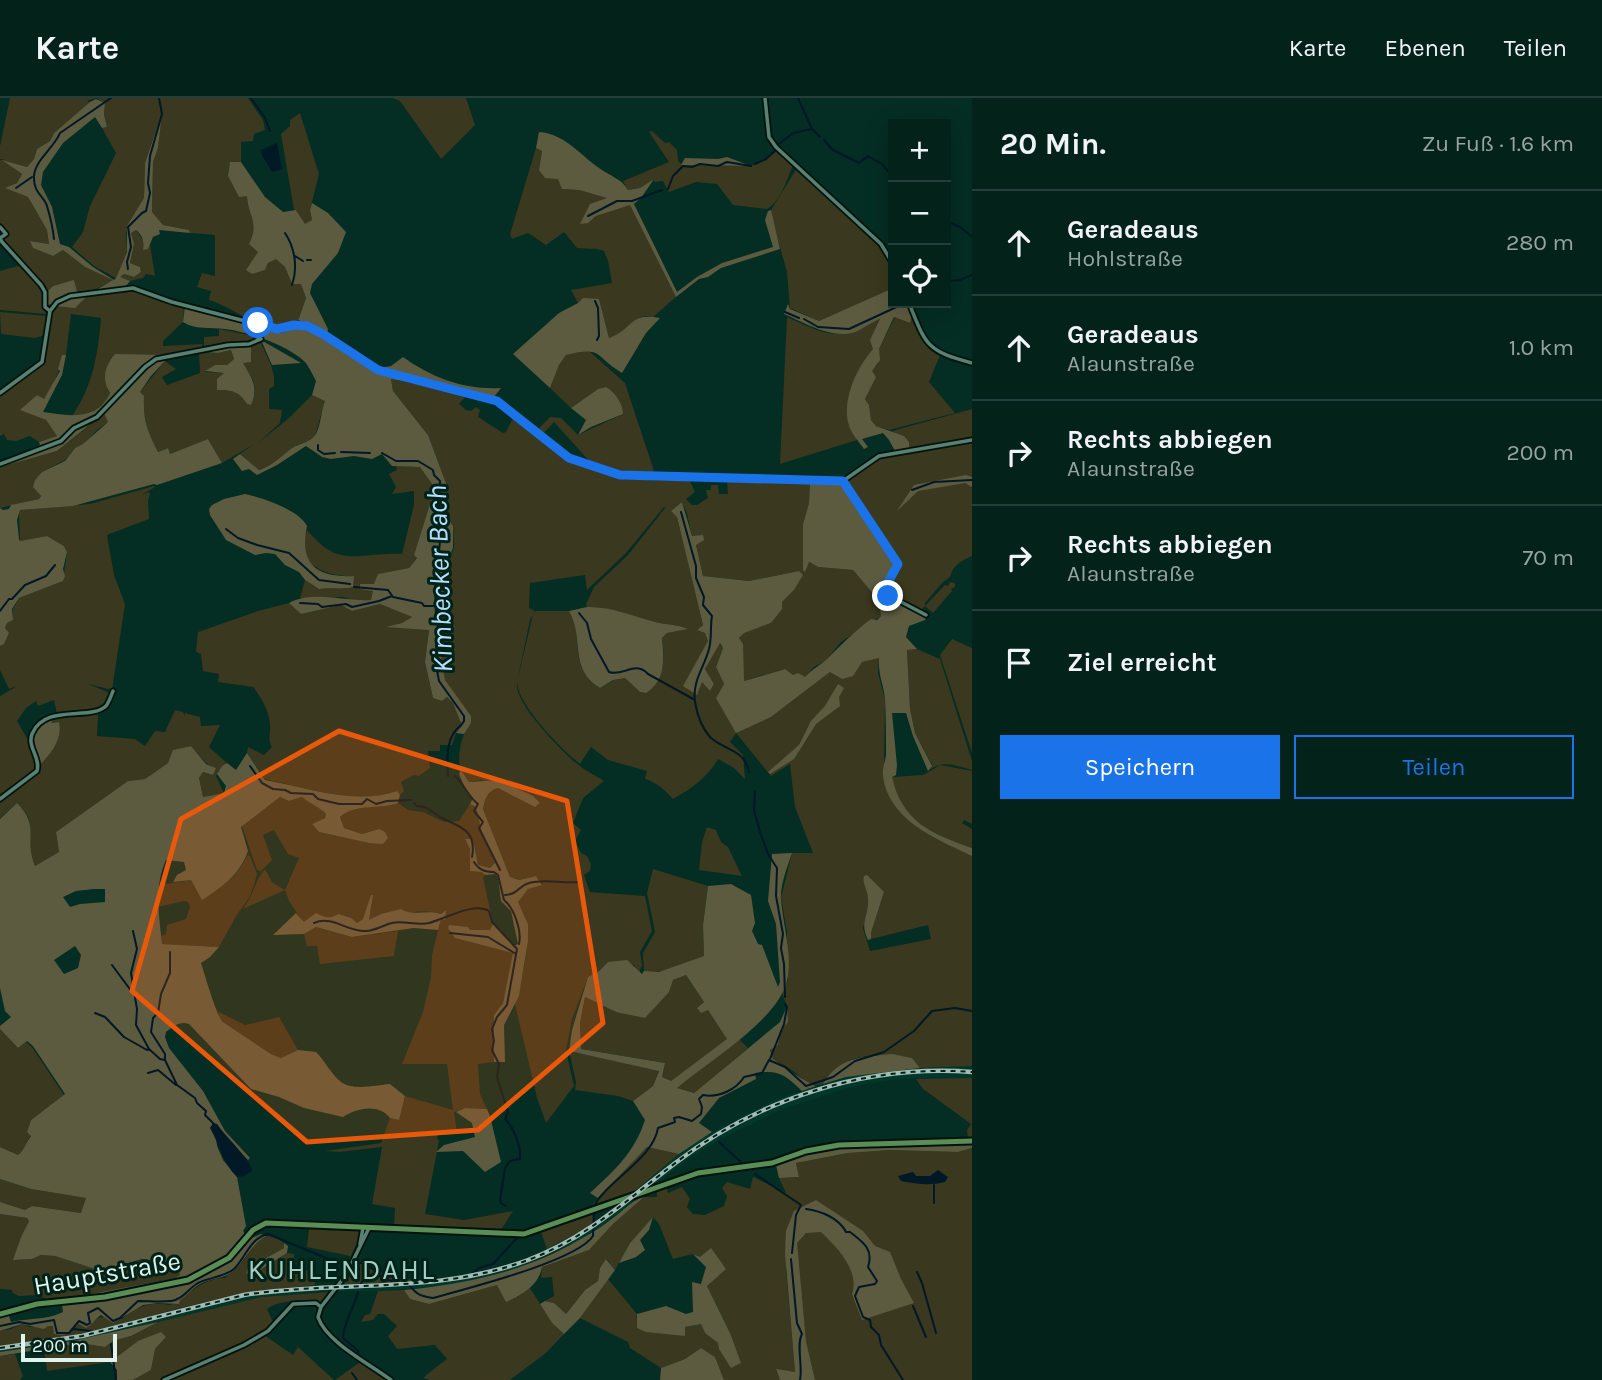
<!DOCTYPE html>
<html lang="de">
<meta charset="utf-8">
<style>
:root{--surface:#03221a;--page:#112f27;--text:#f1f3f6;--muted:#97a4a2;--line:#243f39;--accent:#1a73e8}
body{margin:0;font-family:Karla,sans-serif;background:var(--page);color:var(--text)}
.controls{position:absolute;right:21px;top:21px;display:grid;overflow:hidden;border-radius:0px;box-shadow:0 7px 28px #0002}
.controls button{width:63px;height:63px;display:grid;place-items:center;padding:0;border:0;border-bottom:2px solid var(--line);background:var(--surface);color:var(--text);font:35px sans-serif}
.scale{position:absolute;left:21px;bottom:18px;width:96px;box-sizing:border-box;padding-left:7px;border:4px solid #dff4ec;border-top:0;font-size:19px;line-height:24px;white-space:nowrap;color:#dff4ec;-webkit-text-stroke:5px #002319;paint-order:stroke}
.stop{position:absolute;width:21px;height:21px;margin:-16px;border:5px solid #1a73e8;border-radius:50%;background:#fff}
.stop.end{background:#1a73e8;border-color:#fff;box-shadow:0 2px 7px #0008}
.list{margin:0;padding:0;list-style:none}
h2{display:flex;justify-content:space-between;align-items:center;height:91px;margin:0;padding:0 28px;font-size:30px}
h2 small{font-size:23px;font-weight:400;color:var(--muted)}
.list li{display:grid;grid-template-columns:46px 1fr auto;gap:21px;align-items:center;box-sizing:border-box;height:105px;padding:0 28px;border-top:2px solid var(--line)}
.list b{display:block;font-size:26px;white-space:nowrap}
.list p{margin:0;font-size:23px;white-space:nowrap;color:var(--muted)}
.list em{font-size:23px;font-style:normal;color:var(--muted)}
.actions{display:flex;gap:14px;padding:21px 28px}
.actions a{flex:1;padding:16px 0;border:2px solid var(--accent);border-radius:0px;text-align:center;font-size:24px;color:var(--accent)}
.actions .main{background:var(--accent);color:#fff}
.icon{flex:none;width:38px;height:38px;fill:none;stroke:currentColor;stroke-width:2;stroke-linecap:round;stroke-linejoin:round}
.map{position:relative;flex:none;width:972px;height:1282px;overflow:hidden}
header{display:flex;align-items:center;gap:42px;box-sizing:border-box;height:98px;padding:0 35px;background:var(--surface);border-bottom:2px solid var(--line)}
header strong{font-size:33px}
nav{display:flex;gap:38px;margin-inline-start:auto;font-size:24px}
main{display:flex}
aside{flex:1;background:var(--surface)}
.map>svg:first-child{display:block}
.built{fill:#00372a}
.green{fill:#3a381e;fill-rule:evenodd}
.forest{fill:#5d5b3f;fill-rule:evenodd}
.water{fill:#011826}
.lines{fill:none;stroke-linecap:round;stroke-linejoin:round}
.stream{stroke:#011826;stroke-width:2}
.minor-casing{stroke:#00140d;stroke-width:7}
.major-casing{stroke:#00140d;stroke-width:9}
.minor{stroke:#598072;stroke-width:3.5}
.major{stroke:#5b8d57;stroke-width:5}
.rail-casing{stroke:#a2bcb4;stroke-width:4.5}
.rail{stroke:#002319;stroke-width:2;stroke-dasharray:5;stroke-linecap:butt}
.route{stroke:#1a73e8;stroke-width:9}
.marked{fill:#e8590c;fill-opacity:0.2;stroke:#e8590c;stroke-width:5;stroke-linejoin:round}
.labels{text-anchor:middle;stroke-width:6;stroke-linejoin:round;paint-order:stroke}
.street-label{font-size:26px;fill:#dff4ec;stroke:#002319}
.water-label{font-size:28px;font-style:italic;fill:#b6dffb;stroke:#002319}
.neighbourhood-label{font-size:28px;letter-spacing:2px;fill:#a3cdbe;stroke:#002319}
</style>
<header>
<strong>Karte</strong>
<nav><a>Karte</a><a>Ebenen</a><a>Teilen</a></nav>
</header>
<main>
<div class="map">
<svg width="972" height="1282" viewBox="0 0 972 1282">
<rect width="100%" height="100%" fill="#042d23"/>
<path class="built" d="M 972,968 L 972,980 L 920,980 L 884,983 L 844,991 L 783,1011 L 720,1041 L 688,1061 L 609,1124 L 576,1144 L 519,1170 L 482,1181 L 435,1189 L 378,1193 L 338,1193 L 261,1199 L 104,1237 L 0,1254 L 0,1248 L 72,1238 L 205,1204 L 259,1193 L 315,1187 L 416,1184 L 465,1178 L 527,1161 L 607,1117 L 679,1056 L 712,1034 L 776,1001 L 846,979 L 920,970 Z"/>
<path class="green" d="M 10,0 L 96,0 L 87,3 L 90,4 L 54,35 L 50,43 L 37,51 L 34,61 L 27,69 L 4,63 L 22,76 L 17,85 L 6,90 L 28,99 L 47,132 L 49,146 L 31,143 L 33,150 L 53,158 L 63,152 L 85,169 L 114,182 L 94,192 L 77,196 L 74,183 L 53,188 L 47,197 L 45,191 L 3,143 L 2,140 L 8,135 L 0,128 L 0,62 L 6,61 L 0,61 L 0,48 Z
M 97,0 L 248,0 L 263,22 L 265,32 L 254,36 L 253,43 L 241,44 L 241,64 L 230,64 L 228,78 L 239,98 L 247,98 C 248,116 259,134 258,154 C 258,161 254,169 252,176 L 265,172 L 268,165 L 276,160 L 285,169 L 292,186 L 301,186 L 306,200 L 298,224 C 292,226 284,230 277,230 C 252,228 232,209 209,202 L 211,193 L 197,189 L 202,175 L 215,178 L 215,137 L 190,135 L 189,132 L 163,127 L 152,114 L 153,64 L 158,50 L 161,19 L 145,65 L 144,101 L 126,135 L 127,154 L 116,180 L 94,168 L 72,149 L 83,134 L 90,108 L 116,55 L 102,30 L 107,29 L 104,15 L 105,6 Z
M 393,0 L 466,0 L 475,27 L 441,61 L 400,3 Z
M 300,15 L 319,76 L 310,112 L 312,122 L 305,127 L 296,112 L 294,112 L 281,36 L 290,28 L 290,22 Z
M 652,33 L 665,45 L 669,44 L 677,52 L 678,63 L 682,67 L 751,68 L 766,61 L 777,52 L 793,67 C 787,81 781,103 767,111 L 733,107 L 717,86 L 696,84 L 669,94 L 663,83 L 654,84 L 654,81 L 640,90 L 628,92 L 623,83 L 669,64 L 649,34 Z
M 536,50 L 542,53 L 539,72 L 558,81 L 563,91 L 579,92 L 608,100 L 588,125 L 596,118 L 630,106 L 676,199 L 653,219 C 639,216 633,223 624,233 C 620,237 614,238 609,240 L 599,201 L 578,205 L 571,192 L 612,185 L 608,163 L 604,153 L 597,151 L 577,150 L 564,134 L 546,147 L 528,135 L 512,141 L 510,136 Z
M 797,70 L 880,147 L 893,170 L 893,190 L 819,223 L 790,210 L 787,174 L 772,121 L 771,112 Z
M 136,132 L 145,145 L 144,151 L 148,151 L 150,146 L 155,178 L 146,176 L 143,180 L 130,183 L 119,180 L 123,176 L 134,179 L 141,174 L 140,169 L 130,165 L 134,146 L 130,135 Z
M 22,167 L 43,192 L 43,207 L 46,216 L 0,212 L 0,173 Z
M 133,191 L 184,208 L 183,224 L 163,243 L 163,248 L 202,246 L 203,253 L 164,259 L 107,291 L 110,295 C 103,311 88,317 72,318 C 93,288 98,256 101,220 L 71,216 L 66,257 L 62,257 C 60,275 53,287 44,302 L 37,297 L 21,312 L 46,322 L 57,338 L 39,344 L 30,338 L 16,343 L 7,342 L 4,336 L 0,338 L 0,296 L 42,266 C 44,250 44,231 50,216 C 58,196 113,193 133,191 Z
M 0,214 L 47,218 L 45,237 L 35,240 L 1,236 Z
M 912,216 L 925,245 L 941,255 L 929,284 L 955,315 L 889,332 L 876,328 L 871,322 L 869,307 L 865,301 L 873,282 L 872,272 L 878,266 L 879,251 L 895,219 L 909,225 Z
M 787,219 C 830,238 837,244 880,220 L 873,251 L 865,261 L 849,297 L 848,326 L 857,342 L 780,366 Z
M 219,231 L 259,239 L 253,244 L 204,251 L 204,239 L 219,238 Z
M 260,243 L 271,267 L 274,278 L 274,288 L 269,291 L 269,311 L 282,312 L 280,325 L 258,345 L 289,320 L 312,297 L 325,303 L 315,338 L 308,343 L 293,349 L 280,362 L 259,372 L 240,356 L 253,347 L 222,365 L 208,341 L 170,356 L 167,350 L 158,354 C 147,332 143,323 144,298 L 140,294 L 165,263 L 176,271 L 162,279 L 167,287 L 200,275 L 199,255 L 218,255 L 231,252 L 234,261 L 227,267 L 215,267 L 205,274 L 225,275 L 217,281 L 217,292 C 231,292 239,293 247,306 L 251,307 C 260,290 252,279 242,264 L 251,264 L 251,246 Z
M 588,252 L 625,285 L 654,373 L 652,374 L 639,373 L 631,377 L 591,365 L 554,324 L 542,337 L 537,332 L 550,319 L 561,320 L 578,337 L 623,316 L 606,289 L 598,291 L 571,310 L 550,290 L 559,267 L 566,257 Z
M 391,281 L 468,296 L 459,306 L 466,312 L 471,313 L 476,309 L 480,312 L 478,319 L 503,335 L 506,334 L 514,318 L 574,363 L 617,377 L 689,381 L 695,394 L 686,401 L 692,407 L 697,407 L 708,400 L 706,392 L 711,392 L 711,387 L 718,387 L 719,396 L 728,396 L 727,382 L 810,384 L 809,405 L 803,426 L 803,472 L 808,464 L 818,469 L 853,472 L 875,498 L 879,506 L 881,518 L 841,544 L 825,563 L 814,569 L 805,579 L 793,577 L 784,571 L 743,583 L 743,546 L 739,540 L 743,535 L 771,525 L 782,504 L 794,492 L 799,473 L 749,483 L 703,478 L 696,447 L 703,438 L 692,438 L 687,416 L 682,404 L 671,413 L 677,419 L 703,527 L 697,532 L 705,535 L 708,543 L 697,597 L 702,583 L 710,593 L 714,586 L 705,571 L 719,545 L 723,550 L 716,569 L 724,586 L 716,600 L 771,619 L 830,574 L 879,559 L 878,575 L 885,602 L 884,669 L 899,713 L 933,739 L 972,758 L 972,968 L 920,970 L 912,960 C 881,954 840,954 823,986 C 809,990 803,980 793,973 C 787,968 780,965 773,961 L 770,952 L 777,947 L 787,908 L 782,895 L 788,882 L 787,834 L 781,800 L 792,755 L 813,755 L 795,709 L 790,666 L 771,678 L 736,635 L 730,644 L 743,657 L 745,681 L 734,670 L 718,661 C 708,679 691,691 673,701 C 665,692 656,684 645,681 L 647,673 L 608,662 L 591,649 L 580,666 C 561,651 519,608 517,585 C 514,605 560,651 576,665 C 584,672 595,677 604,683 L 583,700 L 573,725 L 581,732 L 575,743 L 581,755 L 587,758 L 591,766 L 590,773 L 584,777 L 590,794 L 645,798 L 652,833 L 640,854 L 642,867 L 639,875 L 634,867 L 608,864 L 599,873 L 588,879 L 572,921 L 566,952 L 574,988 L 546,1025 L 537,1000 L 515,906 C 521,893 531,837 527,824 C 525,817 521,811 517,804 L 528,791 L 542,786 L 536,778 L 519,782 L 510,779 L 483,711 C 485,701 487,693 498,690 L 534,709 L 482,682 L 469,684 C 466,679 462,675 460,669 C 457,657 462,633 471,625 L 471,618 C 463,608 450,593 445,582 C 433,554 442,517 451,489 L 445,478 L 454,449 L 453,428 L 445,415 L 447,388 L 428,337 L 393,293 ZM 664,409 L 665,410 L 628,457 L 594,489 L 586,506 L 587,509 C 612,508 635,521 659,525 C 670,527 677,526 687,531 L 667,535 L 662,540 C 665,562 665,582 645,595 L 640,594 L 625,580 L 614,582 L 600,590 C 568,572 584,541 570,513 L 536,513 L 533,516 L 517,584 L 530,522 L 535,513 L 529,510 L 530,485 L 585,477 L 587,492 L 626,455 ZM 884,794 L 871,835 L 871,841 L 928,827 L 931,841 L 870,853 L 863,830 L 868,811 L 868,797 Z
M 972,311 L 972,340 L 909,351 L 909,344 L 892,333 Z
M 105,315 L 108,324 L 97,332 L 84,346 L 75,350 L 65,362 L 42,374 L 35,382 L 34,389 L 41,398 L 39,401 L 0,410 L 0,369 L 57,353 Z
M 972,344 L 972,458 C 961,463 953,467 950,479 L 942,485 L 925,505 L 925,508 L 945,487 L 948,488 L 950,484 L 955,485 L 955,489 L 951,491 L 952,493 L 933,515 L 925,508 L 918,515 L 888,500 L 888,489 L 847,384 L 877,361 Z
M 396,368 L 421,369 L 435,390 L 414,457 L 417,459 L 409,470 L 378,476 L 372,502 L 357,503 L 343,499 L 300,500 L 305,482 L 319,491 C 331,489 342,492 353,489 L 353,478 C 326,479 292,466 307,432 C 340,472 358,454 402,456 L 414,407 L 414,393 L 392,396 L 396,389 L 389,376 L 397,372 Z
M 154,388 L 155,389 L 142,397 L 149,394 L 150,396 L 148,403 L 149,421 L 107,437 L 114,477 L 125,506 L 112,592 L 88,586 L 110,595 C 104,616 77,613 57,616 L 54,602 L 38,608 L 36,603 L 26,610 L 17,623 L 28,642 L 36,664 L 41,666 C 52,654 63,641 59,624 L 51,625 L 51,621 L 55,619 L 97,613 L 107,609 L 98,616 L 97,638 L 135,641 L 145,648 L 155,633 L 165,634 L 175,612 L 183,614 L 185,618 L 185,615 L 200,619 L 201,628 L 220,627 L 209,649 L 227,665 L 222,668 L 216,678 L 224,695 L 203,699 L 199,680 L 203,674 L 213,677 L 215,670 L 206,665 L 191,648 L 174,652 L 168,665 L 145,681 L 128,683 L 56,734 L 59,754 L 35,768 C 33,763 30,757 29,752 C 24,728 40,728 17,705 L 0,720 L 0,598 L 17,588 L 9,591 L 0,572 L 0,548 L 4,546 L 9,535 L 5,530 L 7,525 L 13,522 L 13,511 L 19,500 L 63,483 L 67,454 L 64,448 L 47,438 L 20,443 L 19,414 L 20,412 L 90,406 Z
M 289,505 L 301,516 L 341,507 L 352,513 L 380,506 L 412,519 L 402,525 L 391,528 L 429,531 L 425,564 L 433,600 L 442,603 L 447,599 L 453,605 L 462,628 L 456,635 L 452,647 L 440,647 L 440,653 L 428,653 L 430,670 L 419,678 L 414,677 L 401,684 L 404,693 L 400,697 L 396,693 C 360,708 303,689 265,681 L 247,655 L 248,649 L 264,657 L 272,649 C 267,641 271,635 270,626 C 268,611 262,601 253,589 L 218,584 L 219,576 L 203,573 L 201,556 L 196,554 L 198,534 L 258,513 Z
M 952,541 L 972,550 L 972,655 L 940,557 Z
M 917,551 L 940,561 L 972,663 L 972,672 C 956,668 943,661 928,673 L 932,667 L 915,635 L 910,611 L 907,552 Z
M 940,667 L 972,673 L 972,726 L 964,722 L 962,725 L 972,731 L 972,750 C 932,736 902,724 891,679 L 923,677 Z
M 280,699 L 289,703 L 302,699 C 310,705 320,709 326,716 L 325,720 L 312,726 L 319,734 L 369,745 L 379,731 L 362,736 L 344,730 L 340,719 C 356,705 379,712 398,705 L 408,712 L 423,714 L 444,724 L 459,723 L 470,706 L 476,709 L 483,740 L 495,766 L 490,770 L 478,767 L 474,746 L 465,742 L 470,751 L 470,772 L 482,774 L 485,777 L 483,779 L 493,826 L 490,832 L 470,832 L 455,840 L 514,855 L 503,905 L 494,917 L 494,964 L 478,966 L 480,996 L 487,1011 L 465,1010 L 454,1014 L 457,1034 L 447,1037 L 438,1036 L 437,1040 L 439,1043 L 425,1116 L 464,1122 L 513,1113 L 499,1135 L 394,1129 L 395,1110 L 372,1106 L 382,1049 L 339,1054 L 325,1053 L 381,1045 L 390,1020 L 399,1022 L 405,998 L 453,1012 L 447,966 L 402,966 L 423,914 L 431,879 L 432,857 L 441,820 L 445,813 L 441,816 C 422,809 388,818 368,823 L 372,806 L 368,808 L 363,822 L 356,825 C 339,821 321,816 304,825 L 289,803 L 285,792 L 243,811 C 254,796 254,784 265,771 L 272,784 L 285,792 L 299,760 L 288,756 L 274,732 L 263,737 L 272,762 L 261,773 L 257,772 L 242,728 Z
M 707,729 L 716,732 L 721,744 L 728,749 L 742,778 L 699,772 L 702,744 Z
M 247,757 L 250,758 L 257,776 L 254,787 L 249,800 L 236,818 L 219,849 L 162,846 L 161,838 L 166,836 L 167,827 L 186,821 L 190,809 L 188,804 L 184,803 L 158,809 L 159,787 L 191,782 L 202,801 C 222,789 238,779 247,757 Z
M 653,771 L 708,788 L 703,827 L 704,858 C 686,864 663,878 644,873 L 643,855 L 655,834 L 647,795 Z
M 316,829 L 352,839 L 398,833 L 394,858 L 320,866 L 317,848 L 307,848 L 304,836 Z
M 686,877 L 704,904 L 697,910 L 708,912 L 728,941 L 671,983 L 662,979 L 665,965 L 581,951 L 580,925 L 585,899 L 616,914 L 669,894 L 673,882 Z
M 218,911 L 219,914 L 245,927 L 279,919 L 298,952 L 281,960 L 271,956 L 223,924 L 219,919 Z
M 0,931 L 18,950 L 26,944 L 32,949 L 64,997 L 31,1022 L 27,1034 L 31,1037 C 26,1044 24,1053 18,1057 L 0,1049 Z
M 739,941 L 748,950 L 694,995 L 676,990 Z
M 569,953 L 659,972 L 653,988 L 633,1003 L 618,998 L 575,992 L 576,984 Z
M 972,980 L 972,1041 L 968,1041 L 967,1032 L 971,1026 L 923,991 L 916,981 Z
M 647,1049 L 679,1056 L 635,1093 L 592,1107 L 615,1080 Z
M 972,1050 L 972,1282 L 815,1282 L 806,1243 L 798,1171 L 786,1171 L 795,1274 L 776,1272 L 780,1282 L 724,1282 L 715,1259 L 701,1250 L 685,1261 L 661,1270 L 630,1250 L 628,1244 L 580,1220 L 608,1181 L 637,1216 L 636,1220 L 685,1238 L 685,1229 L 701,1226 L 705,1235 L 718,1245 L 730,1235 L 707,1188 L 726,1170 L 693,1156 L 673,1161 L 659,1126 L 653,1119 L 630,1145 L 615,1172 L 607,1161 L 600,1170 L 598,1183 L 585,1192 L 565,1217 L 554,1205 L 545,1203 L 554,1198 L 552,1179 L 541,1180 L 542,1169 L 589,1152 L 613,1126 L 644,1099 L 657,1099 L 657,1093 L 667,1090 L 668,1095 L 682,1089 L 690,1101 L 687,1109 L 693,1116 L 705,1117 L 724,1108 L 727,1098 L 722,1090 L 727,1084 L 750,1091 L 753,1079 L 786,1095 L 779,1080 L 799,1079 L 796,1065 L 848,1055 L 890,1052 L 958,1054 Z
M 0,1081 L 31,1091 L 86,1100 L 82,1115 L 32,1108 L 25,1112 L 0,1104 Z
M 0,1116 L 27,1120 L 29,1123 L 21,1139 L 14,1162 L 32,1161 L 41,1157 L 55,1158 L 101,1173 L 142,1162 L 168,1164 L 176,1161 L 180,1177 L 175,1180 L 75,1199 L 47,1201 L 39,1197 L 19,1198 L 13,1195 L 12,1192 L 0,1191 Z
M 592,1116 L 594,1126 L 547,1151 L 541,1134 Z
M 309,1130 L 358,1133 L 360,1137 L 349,1163 L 350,1158 L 307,1149 Z
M 266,1138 L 276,1139 L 284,1145 L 284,1150 L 248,1170 L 250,1177 L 287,1155 L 294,1156 L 294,1168 L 315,1175 L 315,1187 L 259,1193 L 205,1204 L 72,1238 L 0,1248 L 0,1233 L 11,1231 L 22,1226 L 30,1229 L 79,1226 L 86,1229 C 98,1216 105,1218 122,1221 C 136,1208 151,1203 170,1207 C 190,1196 201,1181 225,1180 L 244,1162 L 257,1143 Z
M 356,1164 L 369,1165 L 387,1178 L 401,1178 L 416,1184 L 343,1186 Z
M 497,1187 L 517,1199 L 530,1190 L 552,1225 L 564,1236 L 546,1255 L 510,1282 L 430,1282 L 424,1280 L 426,1277 L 447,1261 L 435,1247 L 397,1251 L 388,1238 L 397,1228 L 384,1216 L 378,1216 L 373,1222 L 361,1224 L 365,1217 L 370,1216 L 378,1193 L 404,1192 L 410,1201 L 429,1206 Z
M 331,1194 L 320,1205 C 305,1201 279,1202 267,1211 L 274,1226 L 268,1232 L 245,1245 L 160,1282 L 133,1282 L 151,1272 L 155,1251 L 166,1239 L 138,1243 L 110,1264 L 47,1273 L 44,1251 L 80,1245 L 105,1249 L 113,1243 L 131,1238 L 158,1224 L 261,1199 Z
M 264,1237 L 293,1257 L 298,1249 L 334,1282 L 167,1282 Z
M 15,1256 L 23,1278 L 20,1282 L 0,1282 L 0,1258 Z
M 360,1264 L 386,1282 L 335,1282 Z"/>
<path class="forest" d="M 96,1 L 105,5 L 104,16 L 107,29 L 102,30 L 95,19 L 63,45 L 43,74 L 41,87 L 52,109 L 60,146 L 69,149 L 93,169 L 114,182 L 116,180 L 127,154 L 127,128 L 144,100 L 145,65 L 162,15 L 158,50 L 153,64 L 152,114 L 163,127 L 189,132 L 190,135 L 159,132 L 160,136 L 153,139 L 148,151 L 143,152 C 145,144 142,137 136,132 L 131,135 L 134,146 L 130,165 L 140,169 L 141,174 L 134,179 L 124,176 L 120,179 L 130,183 L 126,188 L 96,192 L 113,182 L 85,169 L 63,152 L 53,158 L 33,150 L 30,143 L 49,146 L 47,132 L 28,99 L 5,90 L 17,85 L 22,76 L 2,62 L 27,69 L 34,61 L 37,51 L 50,43 L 54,35 L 90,4 Z
M 539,34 C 565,36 579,56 599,70 C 610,78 622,81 628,92 L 640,90 L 654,81 L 641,100 L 634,106 L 677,194 L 697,179 L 722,165 L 773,149 L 765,122 L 768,113 L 771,112 L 780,151 L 721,170 L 708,179 L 699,181 L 676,199 L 630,107 L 596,118 L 588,125 L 580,126 L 590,106 L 607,100 L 579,92 L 562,91 L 558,81 L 545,80 L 539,72 L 542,53 L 536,50 Z
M 727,59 L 751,68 L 681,67 L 685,60 L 718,61 Z
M 230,64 L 241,64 L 265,99 L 283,114 L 296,112 L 305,126 L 312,122 L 310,112 L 312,105 L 328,115 L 346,134 L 338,155 L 312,186 L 310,195 L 328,231 L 327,237 L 379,270 L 391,268 L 403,259 C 432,280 465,292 501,290 L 494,299 L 391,281 L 393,293 L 428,337 L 447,388 L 445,415 L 453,428 L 453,449 L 445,477 L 450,489 L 443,514 L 439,542 L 444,551 L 441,561 L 445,582 L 471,618 L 471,625 L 464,636 L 456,635 L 462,628 L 453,605 L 447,599 L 442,603 L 433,600 L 425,564 L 429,532 L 386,529 L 402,525 L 412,519 L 380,506 L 352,513 L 341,507 L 301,516 L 289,505 C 313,492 345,504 371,502 L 373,493 L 360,491 L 360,486 L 374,486 L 378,476 L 409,470 L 417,460 L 414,457 L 435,390 L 420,369 L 392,368 L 382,356 L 372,361 L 354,358 L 331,361 L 322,359 L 306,348 L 277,367 L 257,377 L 249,371 L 242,373 L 233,361 L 240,356 L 259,372 C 273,367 281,359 292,350 C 300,345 310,345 316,336 C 321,326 321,313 325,303 L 312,297 L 316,283 C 313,277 309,269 305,264 C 288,247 248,234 225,231 C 210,229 195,232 183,224 L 185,208 L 280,233 L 296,229 L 306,200 L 301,186 L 292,186 L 285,169 L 276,161 L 268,165 L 265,172 L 252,176 L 246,172 L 258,154 L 249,146 C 260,125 248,119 247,98 L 239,99 L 228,78 Z
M 74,182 L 78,198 L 89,196 L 75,210 L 55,208 L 69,199 L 69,196 C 61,199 54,207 47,207 L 48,193 L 53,188 Z
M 893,190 L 893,205 L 907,205 L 912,216 L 910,225 L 894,219 L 879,251 L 880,262 L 872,273 L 876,279 L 865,301 L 869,307 L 871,322 L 876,328 L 904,338 L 909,344 L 909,351 L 895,353 L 889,342 L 883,335 L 862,341 L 868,349 L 864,351 C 859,344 852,336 849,328 C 841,303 857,269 873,251 L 870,242 L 880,221 C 871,224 863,231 855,234 C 833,242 803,224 784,216 L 788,206 L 790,211 L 819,223 Z
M 583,200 L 599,201 L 609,240 C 634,231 628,214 660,220 L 646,235 L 622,275 C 593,257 603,248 566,257 L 559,267 L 550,290 L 513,256 L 559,215 L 578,205 Z
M 261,242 L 301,265 L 272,267 Z
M 251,246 L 251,264 L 243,265 C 252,280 259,290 251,307 L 247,306 C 239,293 231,292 217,292 L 217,281 L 224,275 L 205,273 L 215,267 L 227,267 L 234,261 L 231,252 L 218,255 L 204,254 L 228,248 Z
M 115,256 L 163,257 L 165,263 L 151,278 L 140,294 L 144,298 C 143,323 147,332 158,354 L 168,350 L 170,356 L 208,341 L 222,365 L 157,387 L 154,386 L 73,408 L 20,412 L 17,422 L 19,441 L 20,443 L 47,438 L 64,448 L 67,454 L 63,471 L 65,478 L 63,483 L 19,500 L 12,511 L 13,522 L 7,525 L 5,530 L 9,535 L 4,546 L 0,548 L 0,410 L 3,412 L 9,411 L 11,407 L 39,401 L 41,398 L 33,389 L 35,382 L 42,374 L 65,363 L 75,350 L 83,346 L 108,324 L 104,315 L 57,353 L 0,369 L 0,364 L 40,347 L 39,344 L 57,338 L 46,322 L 20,312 L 37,297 L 44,301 L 60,273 L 58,271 L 62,257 L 66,257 L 62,277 L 43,314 C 69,318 97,323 110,295 C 101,281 105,268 115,256 Z
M 606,289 C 615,294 623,306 623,316 L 591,329 L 578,337 L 586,322 L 571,310 L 598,291 Z
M 966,377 L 972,379 L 972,389 L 965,385 L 918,393 L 897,413 L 914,387 Z
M 810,384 L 843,384 L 847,387 L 902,465 L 888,489 L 888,500 L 927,518 L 925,522 L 909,528 L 906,539 L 917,551 L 907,552 L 910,611 L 915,635 L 932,668 L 928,673 L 913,638 L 906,615 L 892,615 L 897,667 L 896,677 L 892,679 C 902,724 932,736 972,750 L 972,758 C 937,741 889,723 883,678 C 882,671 885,664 886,657 C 886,639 886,620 885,602 C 884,586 878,579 879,560 L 862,564 L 853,578 L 842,581 L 830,574 L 771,619 L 736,635 L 716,600 L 724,586 L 716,569 L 723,550 L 720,545 L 705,571 L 714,586 L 710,593 L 702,584 L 697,597 L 683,588 L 708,543 L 705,535 L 697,532 L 703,527 L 677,419 L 671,413 L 682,404 L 692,438 L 703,437 L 704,442 L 696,447 L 703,478 L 749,483 L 799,473 L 803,477 L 794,492 L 782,504 L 782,511 L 771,525 L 744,535 L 739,540 L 743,546 L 744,583 L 785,571 L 793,577 L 798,575 L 805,579 C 812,571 821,567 828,560 C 842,546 855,533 871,521 L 877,522 L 881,518 L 879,506 L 875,498 L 853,472 L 818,469 L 809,464 L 805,474 L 803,472 L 803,426 L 809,405 Z
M 245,396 C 263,400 299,412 307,428 C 299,466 316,480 354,478 L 353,489 C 342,492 331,489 319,491 L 305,482 L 299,474 L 285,467 L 275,456 L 266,455 L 255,457 L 226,442 L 210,417 L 209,411 L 212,407 L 224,401 Z
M 587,509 C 610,508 632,518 655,524 C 667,527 677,526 688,531 L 667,535 L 662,540 C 664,562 666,582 646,595 L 640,594 L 625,580 L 613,582 L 600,590 C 568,571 585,541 569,513 Z
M 838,586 L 844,590 L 839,599 L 840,608 L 816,626 L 794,661 L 770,676 L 768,674 L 799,647 L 811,623 L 825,608 Z
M 51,621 L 52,625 L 59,624 C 63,641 52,654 41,666 L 31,643 L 35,632 Z
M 191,648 L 206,666 L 216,670 L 213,677 L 203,674 L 199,680 L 203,699 L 224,695 L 226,688 L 217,676 L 222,668 L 227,665 L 236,672 L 247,655 L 265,682 C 306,689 356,708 397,693 L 400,697 L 398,705 C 379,712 356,705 340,719 L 344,730 L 362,736 L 379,731 L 385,734 L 388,740 L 383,746 L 369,745 L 319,734 L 312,726 L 325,720 L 326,716 C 320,709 310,706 302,699 L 289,703 L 280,699 L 241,729 L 248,753 C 239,778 223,788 202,802 L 191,782 L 173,784 L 177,777 L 186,772 L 184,764 L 166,762 C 154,789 159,817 162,846 L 219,849 L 210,859 L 201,865 C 205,877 216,917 223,924 L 271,956 L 281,960 L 298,952 L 316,954 C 325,963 331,976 341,984 C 353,993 376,987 390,986 L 405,998 L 399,1022 L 390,1020 C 379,1005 356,1010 343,1019 L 304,1010 L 279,999 L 251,991 L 189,926 C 180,923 174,928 166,934 L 165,939 L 169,950 L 203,993 L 225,1033 L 250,1060 L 248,1062 L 225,1039 L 217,1026 L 212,1034 L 216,1039 L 217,1048 L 223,1062 L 237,1079 L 246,1128 L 243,1133 L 249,1141 L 261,1136 L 266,1138 C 250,1147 246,1163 232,1174 C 223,1181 212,1180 202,1185 C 193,1189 188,1197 180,1202 L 179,1206 L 158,1205 L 143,1207 L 113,1225 L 101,1217 C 95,1221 92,1227 86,1230 L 79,1226 C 68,1233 71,1239 54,1236 L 53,1228 L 48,1228 L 44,1231 L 22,1226 L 0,1233 L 0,1214 L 7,1212 L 11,1224 C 27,1220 48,1222 63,1214 L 62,1207 L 47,1206 L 47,1201 L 75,1199 L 175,1180 L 180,1177 L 176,1161 L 168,1164 L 142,1161 L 101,1173 L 55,1158 L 41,1157 L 32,1161 L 13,1162 L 21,1139 L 29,1123 L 27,1120 L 0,1116 L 0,1104 L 25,1112 L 32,1108 L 81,1115 L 86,1100 L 31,1091 L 0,1081 L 0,1049 L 18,1057 C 24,1053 26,1044 31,1038 L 27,1034 L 31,1022 L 65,996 L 33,948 L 27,943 L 18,950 L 0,931 L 0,928 L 11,919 L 5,913 L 0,890 L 0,721 L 17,705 C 41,729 23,739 35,768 L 59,754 L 56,734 L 128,683 L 145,681 L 168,665 L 173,652 ZM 94,791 L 105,791 L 105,804 L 80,806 L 70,809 L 63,799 L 76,793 ZM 75,848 L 81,857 L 78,870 L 64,876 L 54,862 Z
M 461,672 L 469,684 L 499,682 L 533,698 L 540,705 L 535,709 L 498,690 C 487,693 485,701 483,711 L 510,779 L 519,782 L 536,778 L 542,787 L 528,791 L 518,804 L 528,826 L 528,843 L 519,898 L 504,927 L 505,964 L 494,964 L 494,917 L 503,905 L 513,855 L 455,840 L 448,830 L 449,827 L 468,829 L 470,832 L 490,832 L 493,826 L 514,848 L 518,846 L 511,813 L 501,803 L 498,779 L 495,776 L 485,777 L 482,774 L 470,773 L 470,751 L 465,741 L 471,741 L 474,746 L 478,767 L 490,770 L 495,765 L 483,740 L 476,709 L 470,706 L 473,700 L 465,690 L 459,676 Z
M 792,755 C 787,770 780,787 781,802 C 783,827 793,858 787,883 C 778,922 707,964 677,990 L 694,995 L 780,924 L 787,908 L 788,924 L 780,933 L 778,947 L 770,952 L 773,961 C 788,970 801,982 816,988 L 802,993 C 784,976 779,972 755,975 L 756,981 L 719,1000 L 699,1025 L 712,1034 L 679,1056 L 647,1049 L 598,1100 L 590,1095 C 615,1072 634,1055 645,1022 L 633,1003 L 653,988 L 659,973 L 569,953 L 572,932 L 588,879 L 599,873 L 608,864 L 627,862 L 642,876 L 644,873 L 659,874 L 704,858 L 703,827 L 708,788 L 731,786 L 751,797 L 755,825 L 752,833 L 758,846 L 762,847 L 778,889 L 780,884 L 776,826 L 768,803 L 772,756 ZM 686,877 L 704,904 L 697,910 L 701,915 L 708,912 L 727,941 L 671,983 L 662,979 L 665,965 L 581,951 L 580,925 L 585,899 L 616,914 L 645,920 L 669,894 L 673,882 Z
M 867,777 L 884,794 L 871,835 L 871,841 L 868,842 C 859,823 869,820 868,801 C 868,792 862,786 864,778 Z
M 371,797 L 373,797 L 369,822 L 381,816 L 401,811 C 413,819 427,811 441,816 L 446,812 L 445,822 L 441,821 L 438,832 L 414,830 L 352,839 L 316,829 L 304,836 L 273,837 L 296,815 L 304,824 L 316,815 C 324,819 330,822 338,816 L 351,820 L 357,825 L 363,821 Z
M 892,956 L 912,960 L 920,970 L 846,979 L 823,986 C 839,958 863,959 892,956 Z
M 465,1010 L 487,1011 L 490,1018 L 501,1064 L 485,1074 L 463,1053 L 436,1054 L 444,1047 L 475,1039 L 472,1025 L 456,1014 Z
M 972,1046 L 972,1050 L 958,1054 L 890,1052 L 848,1055 L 796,1065 L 799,1079 L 779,1080 L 776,1067 L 786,1056 L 799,1058 L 844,1049 Z
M 644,1099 L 613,1126 L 589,1152 L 542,1169 C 539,1187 522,1197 506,1204 L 497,1187 L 429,1206 L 410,1201 L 404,1192 C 465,1186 524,1174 577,1143 C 588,1137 599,1131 609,1123 C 621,1115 630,1103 644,1099 Z
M 816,1102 L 863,1133 L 875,1148 L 890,1154 L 901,1181 L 914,1205 L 862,1222 L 852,1196 C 860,1173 837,1149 821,1134 L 806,1135 L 797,1145 L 806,1243 L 815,1282 L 780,1282 L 776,1271 L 795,1274 L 785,1155 L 786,1133 L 794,1113 Z
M 653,1119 L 649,1132 L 640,1142 L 645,1152 L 636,1159 L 619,1165 L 630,1145 Z
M 284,1145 L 288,1148 L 287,1155 L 250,1178 L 246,1175 L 248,1170 L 284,1150 Z
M 711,1150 L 726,1171 L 707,1188 L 730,1235 L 741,1265 L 731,1270 L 719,1251 L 718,1245 L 705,1235 L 701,1226 L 685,1229 L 685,1238 L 646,1234 L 637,1230 L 637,1216 L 666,1208 L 686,1216 L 693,1214 L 692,1184 L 701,1186 L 706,1169 L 693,1156 L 700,1159 Z
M 606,1161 L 615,1172 L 580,1220 L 564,1236 L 552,1225 L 540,1206 L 545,1203 L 554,1205 L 566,1216 L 585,1192 L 598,1183 L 600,1170 Z
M 158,1224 L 131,1238 L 113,1243 L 105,1249 L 80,1245 L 0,1258 L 0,1254 L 72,1243 Z
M 161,1234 L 166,1239 L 155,1251 L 151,1272 L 133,1282 L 117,1282 L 117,1272 L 110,1264 L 138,1243 Z
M 701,1250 L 715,1259 L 724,1282 L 660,1282 L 661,1270 L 685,1261 Z"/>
<path class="water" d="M 277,45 L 282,71 L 272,74 L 262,57 L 261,52 Z
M 213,1025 L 217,1026 C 225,1038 252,1063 252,1073 L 244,1078 L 237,1079 C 221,1062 220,1047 210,1030 Z
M 938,1072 L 948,1079 L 945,1084 C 929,1088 917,1086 901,1083 L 898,1078 L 913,1074 L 916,1078 L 930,1078 Z"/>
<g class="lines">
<path class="stream" d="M 251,0 L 265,20 L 270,33
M 798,0 L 812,31 L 820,39
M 824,42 L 833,52 L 859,65 L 868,58 L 882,66 L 893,79
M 779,46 L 793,35 L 812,31
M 755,66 L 766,61 L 776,52
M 16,90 L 32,79
M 668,91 L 673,78 L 683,68 L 692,69 L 700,66 L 718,68 L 727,64 L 751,68
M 588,118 L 617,103 L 632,103 L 662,92
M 946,123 L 960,129 L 972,139
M 285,135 C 295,150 298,170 292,187
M 54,141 C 53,131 50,118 47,108 C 44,98 33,95 34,78 C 35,62 54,50 60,35 L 111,0
M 295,158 L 303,163
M 307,162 L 311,162
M 128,171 L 127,164 L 131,149 L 128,129 L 142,115 L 146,113 L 150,95 L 148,85 L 150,58 L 162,16 L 159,0
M 946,183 L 960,182 L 972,177
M 595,203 L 598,210 L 599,238 L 597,242
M 785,214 L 799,220
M 804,221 L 818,229 L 849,231 L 903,206
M 318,347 L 318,352 L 324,356 L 335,355
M 341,354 L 370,355
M 382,355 L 396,363 L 418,363 L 433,372 L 434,377 L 440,383 L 438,431 L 440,444 L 435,490 L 436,518 L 438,522 L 436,567 L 439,583 L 464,618 L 464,623 C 462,627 459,629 456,632 C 446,643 447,664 448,678
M 912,392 L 934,384 L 972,382
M 681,414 L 696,468 L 696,480 L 704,499 L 703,507 L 712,518 C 710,529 712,540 709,551 C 704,570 692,583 695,604 C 697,616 701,629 710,639 C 723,652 745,651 749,674
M 226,431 L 238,440 L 257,447 L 289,455 L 319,482 L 350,486
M 354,489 L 388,492 L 393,499 L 422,505 L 424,508 L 436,508
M 300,505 L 318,506 L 322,509 L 346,506 L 352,509 L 379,503 L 392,498
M 0,513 L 9,501 L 12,501 L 25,487 L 46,478 L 55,467
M 579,515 L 587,525 L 591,541 L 609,574 C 623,579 635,562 648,576 L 695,602
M 250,668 L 262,685 L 273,691 L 285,692 L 291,695 L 313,696 L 318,701 L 339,706 L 362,706 L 367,701 L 376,706 L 387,703 L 411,702
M 455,678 C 465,687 468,699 478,706 L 474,713 L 483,724 L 479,730 L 500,772
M 755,693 L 754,712 L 760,734 L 768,756 L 777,770 L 776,798 L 783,836 L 781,850 L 784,866 L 785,899
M 414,705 L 417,708 C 427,708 433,715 442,720 C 460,729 477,732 472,759
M 474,764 C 479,772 485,774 494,774 L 498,777 L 504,802 C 514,810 522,833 519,846
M 505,797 C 519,796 518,788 529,785 C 545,780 562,786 579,784
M 314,825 C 333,817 347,834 366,833 C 375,833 383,827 392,825 C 403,822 417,828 429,825 C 447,820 474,804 489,813 L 492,824 L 517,851 L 507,907 L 497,919 L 492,931 L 494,943 L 492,952 L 499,966 L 497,979 L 508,1014 L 505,1021 C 514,1030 521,1048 520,1061 L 510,1063 L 505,1070 L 500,1102 L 501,1105 L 506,1108
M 133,833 L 137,851 L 131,875 L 137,911 L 136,927 L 149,951 L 160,961 L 165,962 L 177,987 L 195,1000 L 197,1005 L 206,1013 L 205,1017 L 214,1026
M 450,835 L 488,839 L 516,856
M 112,867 L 132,894
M 95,915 L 105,919 L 124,939 L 147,952 L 149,951
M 770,961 L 784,926 L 787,909 L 785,906
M 165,962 L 165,956 L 151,934 L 153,920 L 158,915 L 161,896 L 170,875 L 170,854
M 148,975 L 158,972 L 176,987
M 719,1044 L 743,1066
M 755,1076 L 801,1107 L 796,1117 L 792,1155
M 934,1087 L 934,1105
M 594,1108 C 608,1082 653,1061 658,1030 L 675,1024 L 674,1020 L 679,1019 L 692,1023 L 701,1016 L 702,1009 L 699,1001 L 703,997 C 718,1000 736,992 744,979 L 762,975 L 769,962 L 785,969 L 806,988 L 833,979 L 855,963 L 884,954 L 914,933 L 932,913 L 955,910 L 972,913
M 806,1111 C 821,1113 839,1120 846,1134 L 850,1134 C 863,1144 874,1151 868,1169 L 877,1183 L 875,1186 L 859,1189 L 855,1198 L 863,1219 L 870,1222 L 871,1229 L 879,1237 L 881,1247 L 903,1282
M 791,1161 L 797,1225 L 802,1236 C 796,1247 803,1268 800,1282
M 917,1174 L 922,1185 L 936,1235
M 469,1178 L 479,1170 L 493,1166 L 517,1140
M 361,1186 L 369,1168
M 358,1194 C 354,1210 344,1223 343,1240 L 358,1253 L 359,1257
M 913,1208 L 926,1239
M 0,1228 L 19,1224 L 30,1226 L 54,1222 L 57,1235 L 69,1235 L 79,1223 L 87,1227 L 90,1225 L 88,1215 L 98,1210 L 113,1223 L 120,1220 L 138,1203 C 150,1203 160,1204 171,1203 C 182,1202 189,1190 198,1185 C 210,1179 224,1179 234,1171 C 246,1159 250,1140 268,1136 L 338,1165 L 361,1165 L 369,1168 L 382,1180 L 392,1183 L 399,1180 C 415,1186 408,1197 433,1200 C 465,1191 577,1163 593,1138 L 594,1114
M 73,1231 L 91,1233
M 111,1246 L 116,1282
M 352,1275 L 357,1282"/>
<defs>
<path id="minor" d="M 765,0 L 769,39 L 776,49 L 881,146 L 893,166
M 0,129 L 6,136 L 0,140 L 2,144 L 41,187 L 45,194 L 45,209 L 50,213
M 909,205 C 926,247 926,253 972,265
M 0,295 L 42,264 L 50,213 L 57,204 L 70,198 L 133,190 L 172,204 L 272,230 L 282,231 L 298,226 L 307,228 L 323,236 L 378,272 L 497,303 L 569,360 L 625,378 L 843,383 L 879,358 L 972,342
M 0,366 L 61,343 L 74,330 L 97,319 L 145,269 L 156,261 L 228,247 L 249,246 L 261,241 L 257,239 L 248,223
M 843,383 L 898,465 L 886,488 L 888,497 L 926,517
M 0,701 L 37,673 C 41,660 27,649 32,636 C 45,605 90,623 106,608 C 109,604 111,598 113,593
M 369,1130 L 346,1177 L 321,1209 L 318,1219 C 326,1244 370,1266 391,1282
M 360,1146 L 363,1130
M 164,1282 L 244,1247 L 268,1233 L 293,1206 L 316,1205 L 321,1209"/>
<path id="major" d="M 0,1216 L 37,1206 L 105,1199 L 188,1182 L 229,1160 L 253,1132 L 266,1125 L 524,1136 L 698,1075 L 772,1065 L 806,1053 L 839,1047 L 972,1043"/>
</defs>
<use href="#minor" class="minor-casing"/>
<use href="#major" class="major-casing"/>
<use href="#minor" class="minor"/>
<use href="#major" class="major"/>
<defs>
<path id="rail" d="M 0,1250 L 82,1238 L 244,1197 C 341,1182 434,1197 528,1162 C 585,1141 627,1102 674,1066 C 758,1001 866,966 972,974"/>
</defs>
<use href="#rail" class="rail-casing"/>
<use href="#rail" class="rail"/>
</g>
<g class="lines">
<path class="route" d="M 258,225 L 277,231 L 294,227 L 307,228 L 323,236 L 378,272 L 497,303 L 569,360 L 620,377 L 843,383 L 898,466 L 886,488 L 888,498"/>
</g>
<path class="marked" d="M 339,633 L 567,703 L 603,925 L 478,1032 L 307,1044 L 132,893 L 181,721 Z"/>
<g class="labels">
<g class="street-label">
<text transform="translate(107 1175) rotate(-10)" y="9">Hauptstraße</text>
</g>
<g class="water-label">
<text transform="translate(439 481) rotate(-92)" y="10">Kimbecker Bach</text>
</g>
<g class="neighbourhood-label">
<text x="342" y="1181">KUHLENDAHL</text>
</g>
</g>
</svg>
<div class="controls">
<button>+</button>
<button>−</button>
<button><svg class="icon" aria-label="locate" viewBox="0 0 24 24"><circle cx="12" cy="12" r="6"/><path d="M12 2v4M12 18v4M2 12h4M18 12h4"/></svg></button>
</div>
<div class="scale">200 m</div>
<div class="stop" style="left:258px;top:225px"></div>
<div class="stop end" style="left:888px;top:498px"></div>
</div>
<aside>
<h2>20 Min.<small>Zu Fuß · 1.6 km</small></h2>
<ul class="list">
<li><svg class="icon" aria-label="ahead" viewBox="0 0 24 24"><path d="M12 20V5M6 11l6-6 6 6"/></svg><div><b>Geradeaus</b><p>Hohlstraße</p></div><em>280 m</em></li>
<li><svg class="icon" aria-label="ahead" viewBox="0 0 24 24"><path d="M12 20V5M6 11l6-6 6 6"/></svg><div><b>Geradeaus</b><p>Alaunstraße</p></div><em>1.0 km</em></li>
<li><svg class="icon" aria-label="right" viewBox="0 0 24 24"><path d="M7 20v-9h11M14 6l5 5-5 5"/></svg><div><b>Rechts abbiegen</b><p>Alaunstraße</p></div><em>200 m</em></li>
<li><svg class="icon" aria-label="right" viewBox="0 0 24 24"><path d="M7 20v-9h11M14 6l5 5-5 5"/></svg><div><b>Rechts abbiegen</b><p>Alaunstraße</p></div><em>70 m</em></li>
<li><svg class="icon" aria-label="arrive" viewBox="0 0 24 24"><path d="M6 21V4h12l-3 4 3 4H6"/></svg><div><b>Ziel erreicht</b></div></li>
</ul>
<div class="actions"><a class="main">Speichern</a><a>Teilen</a></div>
</aside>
</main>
